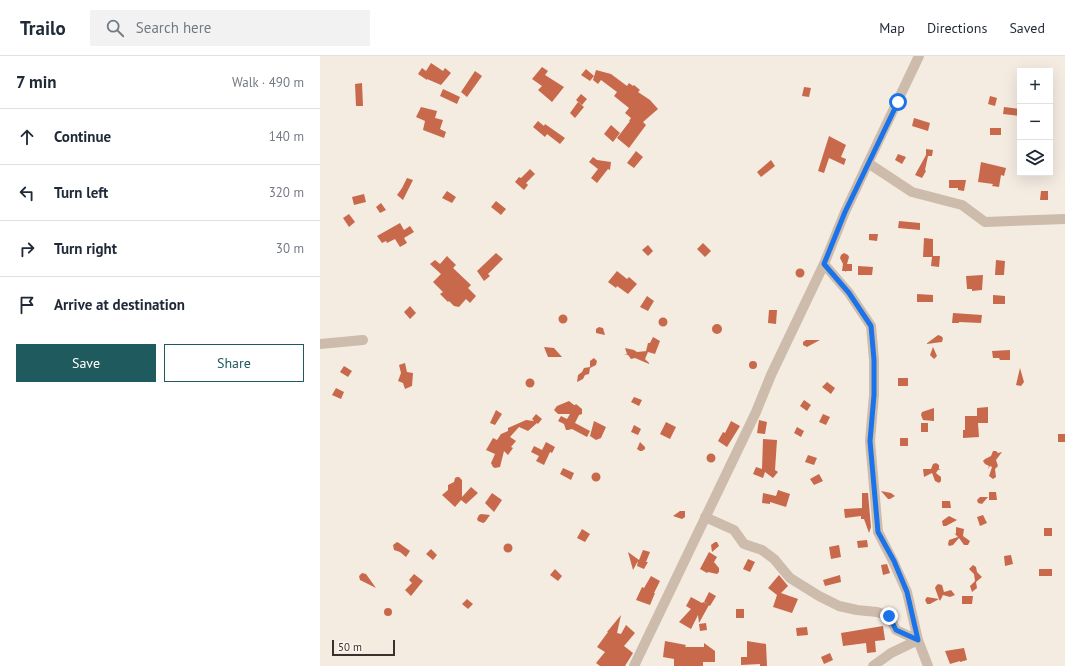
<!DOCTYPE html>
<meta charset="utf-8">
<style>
:root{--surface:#fff;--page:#f2f2f3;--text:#1f2937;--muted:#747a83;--line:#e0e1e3;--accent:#1f5a5e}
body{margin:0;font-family:"PT Sans",sans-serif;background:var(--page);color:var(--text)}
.controls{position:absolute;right:12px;top:12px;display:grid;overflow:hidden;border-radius:0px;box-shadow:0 4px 16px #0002}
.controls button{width:36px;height:36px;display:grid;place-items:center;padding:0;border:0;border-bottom:1px solid var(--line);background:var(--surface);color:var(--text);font:20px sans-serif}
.scale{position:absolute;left:12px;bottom:10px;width:63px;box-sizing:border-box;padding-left:4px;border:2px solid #3b302b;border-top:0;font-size:11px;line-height:14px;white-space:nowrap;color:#3b302b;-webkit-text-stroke:3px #fbf5ee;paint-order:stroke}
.stop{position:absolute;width:12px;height:12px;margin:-9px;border:3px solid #1a73e8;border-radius:50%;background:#fff}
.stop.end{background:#1a73e8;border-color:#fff;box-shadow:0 1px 4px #0008}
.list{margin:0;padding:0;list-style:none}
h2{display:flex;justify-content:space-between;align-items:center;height:52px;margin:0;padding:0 16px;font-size:17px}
h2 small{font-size:13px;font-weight:400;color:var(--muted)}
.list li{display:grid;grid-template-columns:26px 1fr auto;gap:12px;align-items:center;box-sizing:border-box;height:56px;padding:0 16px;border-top:1px solid var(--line)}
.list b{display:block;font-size:15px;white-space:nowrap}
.list em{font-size:13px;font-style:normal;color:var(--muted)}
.actions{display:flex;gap:8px;padding:12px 16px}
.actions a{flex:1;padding:9px 0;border:1px solid var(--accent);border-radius:0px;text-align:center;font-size:14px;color:var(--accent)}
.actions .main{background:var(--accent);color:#fff}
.icon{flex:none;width:22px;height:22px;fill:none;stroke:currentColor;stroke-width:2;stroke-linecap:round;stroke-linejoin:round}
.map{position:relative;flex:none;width:745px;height:610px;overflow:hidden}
header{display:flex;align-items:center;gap:24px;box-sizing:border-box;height:56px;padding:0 20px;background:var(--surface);border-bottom:1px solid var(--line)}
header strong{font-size:19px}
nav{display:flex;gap:22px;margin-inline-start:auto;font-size:14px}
.search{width:280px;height:36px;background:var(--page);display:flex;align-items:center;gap:10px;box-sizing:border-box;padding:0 14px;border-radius:0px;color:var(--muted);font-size:15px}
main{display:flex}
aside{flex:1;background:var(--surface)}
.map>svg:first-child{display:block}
.building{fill:#c8694b}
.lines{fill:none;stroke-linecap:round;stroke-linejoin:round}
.minor{stroke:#cdbbac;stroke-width:10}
.route{stroke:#1a73e8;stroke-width:5}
</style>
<header>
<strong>Trailo</strong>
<div class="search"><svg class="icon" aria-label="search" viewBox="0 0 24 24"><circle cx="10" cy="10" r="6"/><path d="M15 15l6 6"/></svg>Search here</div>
<nav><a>Map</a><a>Directions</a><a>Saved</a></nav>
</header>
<main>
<aside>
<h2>7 min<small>Walk · 490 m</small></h2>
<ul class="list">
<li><svg class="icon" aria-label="ahead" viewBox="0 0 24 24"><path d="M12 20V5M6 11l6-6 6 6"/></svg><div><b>Continue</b></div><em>140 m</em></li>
<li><svg class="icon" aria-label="left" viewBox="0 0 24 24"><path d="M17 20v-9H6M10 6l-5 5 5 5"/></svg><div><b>Turn left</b></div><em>320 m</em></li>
<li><svg class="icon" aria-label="right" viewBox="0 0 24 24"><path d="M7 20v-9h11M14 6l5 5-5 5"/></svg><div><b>Turn right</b></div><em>30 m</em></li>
<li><svg class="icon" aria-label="arrive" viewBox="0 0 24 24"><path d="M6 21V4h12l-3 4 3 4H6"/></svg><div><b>Arrive at destination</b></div></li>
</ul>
<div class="actions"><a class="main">Save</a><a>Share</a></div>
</aside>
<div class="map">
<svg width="745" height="610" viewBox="0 0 745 610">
<rect width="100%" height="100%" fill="#f4ebe1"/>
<path class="building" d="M 111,7 L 123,15 L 125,12 L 131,17 L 121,29 L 107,23 L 107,24 L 98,18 L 102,12 L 106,15 Z
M 222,11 L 228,15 L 225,19 L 244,31 L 232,46 L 218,34 L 222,30 L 212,23 Z
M 266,13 L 274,20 L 270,25 L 261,19 Z
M 276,14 L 291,18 L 307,30 L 309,27 L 313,30 L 314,29 L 320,34 L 318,36 L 330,44 L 338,53 L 323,66 L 326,69 L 309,92 L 297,82 L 310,65 L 309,65 L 311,62 L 305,57 L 309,52 L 294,40 L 297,36 L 281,24 L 278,28 L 273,24 Z
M 155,15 L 162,20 L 147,41 L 141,36 Z
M 42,27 L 43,50 L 36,50 L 35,28 Z
M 484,31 L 491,32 L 489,41 L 482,40 Z
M 123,33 L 140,41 L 137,48 L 120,40 Z
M 261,38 L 267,43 L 262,49 L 256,44 Z
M 670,40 L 677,42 L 675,50 L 668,48 Z
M 258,46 L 264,51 L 255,62 L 250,57 Z
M 101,51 L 117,55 L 115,62 L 123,64 L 120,73 L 126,76 L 124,82 L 103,74 L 105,65 L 96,61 Z
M 684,51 L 700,53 L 700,60 L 683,58 Z
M 594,62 L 610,67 L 608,75 L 592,70 Z
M 218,65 L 224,70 L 225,68 L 245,82 L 240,88 L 227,78 L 225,81 L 213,71 Z
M 291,69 L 300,77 L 293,86 L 284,78 Z
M 670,72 L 681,72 L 681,79 L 670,79 Z
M 509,80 L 526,89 L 521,101 L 526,103 L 524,109 L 509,102 L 504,117 L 498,115 Z
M 606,93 L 613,94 L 612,100 L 608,100 L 605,114 L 606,115 L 602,122 L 595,119 L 606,99 Z
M 316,95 L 323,101 L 314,112 L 307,107 Z
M 578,98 L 586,101 L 582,108 L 575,104 Z
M 273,101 L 277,104 L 291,106 L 290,114 L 288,113 L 277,127 L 271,122 L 278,113 L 269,106 Z
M 451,104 L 455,110 L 441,121 L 437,116 Z
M 661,106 L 686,112 L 684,120 L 681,119 L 679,131 L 672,130 L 673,128 L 658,126 Z
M 210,113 L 215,118 L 206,127 L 208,129 L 204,134 L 195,126 L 199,121 L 201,122 Z
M 87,122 L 93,124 L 83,144 L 77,139 L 82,132 Z
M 629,124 L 646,124 L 644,135 L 638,134 L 638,132 L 629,132 Z
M 127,135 L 136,141 L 132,147 L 122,142 Z
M 721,135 L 728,135 L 728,144 L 720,144 Z
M 44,138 L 46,146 L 34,149 L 32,141 Z
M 176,145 L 186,153 L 181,159 L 171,151 Z
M 61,147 L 66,154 L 60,157 L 56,151 Z
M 29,158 L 35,166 L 29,171 L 23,162 Z
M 579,165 L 600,167 L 600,174 L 578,172 Z
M 80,167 L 84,174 L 90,170 L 94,176 L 84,182 L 87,187 L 80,191 L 75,183 L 67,187 L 66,185 L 62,187 L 57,180 Z
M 549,178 L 558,178 L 557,185 L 549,184 Z
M 604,182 L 613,183 L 613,200 L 620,200 L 619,211 L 611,210 L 612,201 L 603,201 Z
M 383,187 L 391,195 L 385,201 L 377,193 Z
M 328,189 L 333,195 L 328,200 L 322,194 Z
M 176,197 L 183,203 L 168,218 L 170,220 L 164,225 L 157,215 Z
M 524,197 L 528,199 L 529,201 L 527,208 L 532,208 L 532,215 L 526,215 L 526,216 L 525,215 L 522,215 L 523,208 L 520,202 L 521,199 Z
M 127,200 L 136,209 L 133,212 L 151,229 L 148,232 L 156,240 L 150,247 L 146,243 L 139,251 L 134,250 L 129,245 L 128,246 L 120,238 L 123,236 L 113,226 L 121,218 L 110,208 L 115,204 L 120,208 Z
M 676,204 L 685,205 L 684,219 L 675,219 Z
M 538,210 L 553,211 L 552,219 L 538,219 Z
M475.5 217a4.5 4.5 0 1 1 9 0a4.5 4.5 0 1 1-9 0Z
M 297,215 L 307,223 L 309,221 L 317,228 L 308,238 L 297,230 L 296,232 L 288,226 Z
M 663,219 L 662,234 L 652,235 L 652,233 L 647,233 L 646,220 Z
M 597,238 L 613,239 L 613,246 L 597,246 Z
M 673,239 L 685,240 L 685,248 L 673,248 Z
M 327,240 L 334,245 L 328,255 L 320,251 Z
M 90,250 L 96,257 L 90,263 L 84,256 Z
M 449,254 L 457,254 L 456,268 L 448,267 Z
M 633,257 L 662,259 L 661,267 L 639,266 L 639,267 L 632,267 Z
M238.5 263a4.5 4.5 0 1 1 9 0a4.5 4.5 0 1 1-9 0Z
M338.5 266a4.5 4.5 0 1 1 9 0a4.5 4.5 0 1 1-9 0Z
M392 273a5 5 0 1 1 10 0a5 5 0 1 1-10 0Z
M 279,271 L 283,272 L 285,279 L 276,277 L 276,273 Z
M 618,279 L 621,280 L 623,282 L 622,286 L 606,288 Z
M 333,281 L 340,285 L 335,298 L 328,296 L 325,303 L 329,307 L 329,308 L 315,302 L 311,303 L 308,299 L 304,298 L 307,298 L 305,292 L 314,294 L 317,296 L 327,295 L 326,295 L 328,287 L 330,287 Z
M 486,284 L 500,284 L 487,291 L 483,289 L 483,286 Z
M 224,291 L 234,292 L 242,301 L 228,301 Z
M 613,291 L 617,300 L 614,303 L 610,299 Z
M 690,294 L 690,304 L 680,304 L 679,302 L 673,302 L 672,295 Z
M 274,302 L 277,305 L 276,309 L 270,312 L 269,318 L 265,319 L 263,323 L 257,326 L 258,319 L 262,316 L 264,312 L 270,311 L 270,305 Z
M429 309a4 4 0 1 1 8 0a4 4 0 1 1-8 0Z
M 85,307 L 87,316 L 93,317 L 92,330 L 85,333 L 83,327 L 78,325 L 81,317 L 79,309 Z
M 24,310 L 32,315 L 28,321 L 20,316 Z
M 700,312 L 704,326 L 701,330 L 696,329 Z
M 578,322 L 588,322 L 588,330 L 578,330 Z
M205.5 327a4.5 4.5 0 1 1 9 0a4.5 4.5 0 1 1-9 0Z
M 507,326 L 515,332 L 511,338 L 502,331 Z
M 16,332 L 24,336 L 21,343 L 12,339 Z
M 314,341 L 322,344 L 319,350 L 311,346 Z
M 484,344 L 491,349 L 487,355 L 480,350 Z
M 249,345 L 254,349 L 255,349 L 256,348 L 262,353 L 262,358 L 259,359 L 255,367 L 270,375 L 267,381 L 252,373 L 248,374 L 246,374 L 244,368 L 238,365 L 241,360 L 247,363 L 250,358 L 238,358 L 234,354 L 237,350 Z
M 668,351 L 668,367 L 658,367 L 659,381 L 643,382 L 643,374 L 645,374 L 645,360 L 657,360 L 657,352 Z
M 614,352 L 614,365 L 603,364 L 601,359 L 602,356 Z
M 176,354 L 182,358 L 175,369 L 170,367 Z
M 216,358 L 222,363 L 218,368 L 217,367 L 208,375 L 199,371 L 190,381 L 196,385 L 191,391 L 193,392 L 188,399 L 184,395 L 180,411 L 175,412 L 173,411 L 171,407 L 175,398 L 166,394 L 173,382 L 177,384 L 181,378 L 188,375 L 188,372 L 206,364 L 214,365 L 212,363 Z
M 503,358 L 510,361 L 506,369 L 499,366 Z
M 439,364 L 447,366 L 445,378 L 437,377 Z
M 274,365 L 286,371 L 281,382 L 276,384 L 270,380 Z
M 411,365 L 420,370 L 407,391 L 398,385 L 403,376 L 405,377 Z
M 346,366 L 356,371 L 350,383 L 340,378 Z
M 601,367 L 608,367 L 608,376 L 601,376 Z
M 314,369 L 321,373 L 318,379 L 311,376 Z
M 477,371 L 484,375 L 481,381 L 474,377 Z
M 738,378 L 745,378 L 745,386 L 738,386 Z
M 580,382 L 588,382 L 588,390 L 580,390 Z
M 443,383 L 457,384 L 455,414 L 458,416 L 453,422 L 445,416 L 443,422 L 433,418 L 436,411 L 442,413 Z
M 226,386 L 235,391 L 232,397 L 230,396 L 224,409 L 216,405 L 219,400 L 211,396 L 214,390 L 222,394 Z
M 320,386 L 325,391 L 325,393 L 322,395 L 320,395 L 317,393 Z
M 673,395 L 676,395 L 678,397 L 682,396 L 676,404 L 678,410 L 675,413 L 676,421 L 673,423 L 669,420 L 672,411 L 670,410 L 668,413 L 669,410 L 665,408 L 663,405 L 665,403 L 671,400 Z
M386.5 402a4.5 4.5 0 1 1 9 0a4.5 4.5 0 1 1-9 0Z
M 488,399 L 497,402 L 494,409 L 485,406 Z
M 616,407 L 619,409 L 619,413 L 621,413 L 618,414 L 616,417 L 621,421 L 621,425 L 619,427 L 615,425 L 612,417 L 604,421 L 603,413 L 611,413 L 613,408 Z
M 243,412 L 254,417 L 251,424 L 240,418 Z
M271.5 421a4.5 4.5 0 1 1 9 0a4.5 4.5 0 1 1-9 0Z
M 499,418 L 503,425 L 494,429 L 490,423 Z
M 137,421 L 139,421 L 142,424 L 142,441 L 151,431 L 158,437 L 146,448 L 141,444 L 135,451 L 122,439 L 128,434 L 128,429 L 134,426 L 135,422 Z
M 458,434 L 470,438 L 466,451 L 450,446 L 450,448 L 442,447 L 443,437 L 456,440 Z
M 561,435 L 571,437 L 575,440 L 570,443 L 568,443 Z
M 669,436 L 676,436 L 677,444 L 669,444 Z
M 172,437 L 182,444 L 174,456 L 165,447 Z
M 542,437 L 548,437 L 551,471 L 549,477 L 544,463 L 541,463 L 541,460 L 525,462 L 524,453 L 542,452 Z
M 660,441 L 668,441 L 662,448 L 658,447 L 657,444 Z
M 622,445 L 630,445 L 631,452 L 622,452 Z
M 360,455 L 365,455 L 365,461 L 362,463 L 353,460 Z
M 161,458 L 170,459 L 165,466 L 163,467 L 158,465 L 157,463 L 159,459 Z
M 663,459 L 667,467 L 660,470 L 657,461 Z
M 629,460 L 637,464 L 626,470 L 623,470 L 622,465 Z
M 636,471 L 644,473 L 643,480 L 650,485 L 648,489 L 644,489 L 639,482 L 633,489 L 629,490 L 628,488 L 629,484 L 638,481 L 634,477 L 636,478 Z
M 724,472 L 732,472 L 732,480 L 724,480 Z
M 262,473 L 270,478 L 265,486 L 257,482 Z
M 547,484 L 548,491 L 538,492 L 537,485 Z
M 77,486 L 79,487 L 90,495 L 86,501 L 80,496 L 74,494 L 73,489 Z
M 395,486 L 397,486 L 399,490 L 392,496 L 391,489 Z
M183.5 492a4.5 4.5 0 1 1 9 0a4.5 4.5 0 1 1-9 0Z
M 519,489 L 521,501 L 511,503 L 509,491 Z
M 111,493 L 117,499 L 113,504 L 106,498 Z
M 323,494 L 330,496 L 326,506 L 328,506 L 324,513 L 317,510 L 318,505 L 313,514 L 308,496 L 319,504 Z
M 389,496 L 397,501 L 394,506 L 399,512 L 399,516 L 397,518 L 388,516 L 387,517 L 380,513 Z
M 691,499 L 693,508 L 685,510 L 684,500 Z
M 428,503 L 435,506 L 430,516 L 423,513 Z
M 567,508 L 570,517 L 563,519 L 561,509 Z
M 653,509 L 656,511 L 657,516 L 662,521 L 656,526 L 657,532 L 652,536 L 650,530 L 655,525 L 654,518 L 649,513 Z
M 235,513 L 242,520 L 238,525 L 230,519 Z
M 719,513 L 732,513 L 732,520 L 719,520 Z
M 42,517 L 46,518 L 56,532 L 40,524 L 39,520 Z
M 94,518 L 103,525 L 91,540 L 85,534 L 92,527 L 89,524 Z
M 459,519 L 468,530 L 461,537 L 478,543 L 472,557 L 453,551 L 457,539 L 448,532 Z
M 520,519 L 521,526 L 505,530 L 503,524 Z
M 331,520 L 340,525 L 334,537 L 335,537 L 330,549 L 316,544 L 322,531 L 324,532 Z
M 618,528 L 622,529 L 624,536 L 631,534 L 635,539 L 630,541 L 623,539 L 620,545 L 619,543 L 610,548 L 607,548 L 605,544 L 607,541 L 619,543 L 615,532 L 616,530 Z
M 389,536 L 396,540 L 390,550 L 384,546 Z
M 642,540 L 653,540 L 652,548 L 642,548 Z
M 371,541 L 382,547 L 383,546 L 389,549 L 379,567 L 378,559 L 371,573 L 359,566 L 371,553 L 366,550 Z
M 147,543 L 153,548 L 148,553 L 142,548 Z
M64 556a4 4 0 1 1 8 0a4 4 0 1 1-8 0Z
M 416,553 L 424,553 L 424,562 L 416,562 Z
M 301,559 L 297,577 L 301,578 L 306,569 L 315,577 L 304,590 L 313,597 L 305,610 L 280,610 L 276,607 L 285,596 L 277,591 L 288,576 L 287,576 Z
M 386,567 L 387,574 L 380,575 L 379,568 Z
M 563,570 L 565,584 L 555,585 L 556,596 L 547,597 L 546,587 L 523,590 L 521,577 Z
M 487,571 L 488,579 L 477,580 L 476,572 Z
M 345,585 L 366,589 L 365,591 L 384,591 L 384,587 L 395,595 L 395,606 L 383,606 L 383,610 L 354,610 L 354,603 L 343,601 Z
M 427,585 L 446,588 L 447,610 L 440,610 L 440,608 L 421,609 L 421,601 L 427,601 Z
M 644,592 L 647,604 L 640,606 L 640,605 L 630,608 L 625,595 Z
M 510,597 L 513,604 L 504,608 L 501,601 Z"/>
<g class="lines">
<path class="minor" d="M 548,107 L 592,136 L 642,149 L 665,166 L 745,163
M 504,208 L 529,237 L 551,270 L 554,304 L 554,339 L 550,385 L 558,476 L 573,505 L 587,536 L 598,584 L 608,610
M 0,288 L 43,284
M 385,461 L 414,474 L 424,488 L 442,494 L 454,503 L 470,522 L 499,540 L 519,550 L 537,554 L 557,556 L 569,560 L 576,574 L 598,584
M 314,610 L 436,356 L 451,319 L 504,208 L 525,156 L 548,107 L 599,0
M 553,610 L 571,597 L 598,584"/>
</g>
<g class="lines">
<path class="route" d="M 569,560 L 576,574 L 598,584 L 587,536 L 574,505 L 558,476 L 550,385 L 554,339 L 554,304 L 551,270 L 529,237 L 504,208 L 525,156 L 578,46"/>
</g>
</svg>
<div class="controls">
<button>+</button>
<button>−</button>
<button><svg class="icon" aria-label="layers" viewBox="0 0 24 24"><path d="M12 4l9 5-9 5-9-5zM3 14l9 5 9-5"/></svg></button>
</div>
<div class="scale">50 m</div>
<div class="stop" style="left:578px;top:46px"></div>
<div class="stop end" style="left:569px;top:560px"></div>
</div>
</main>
